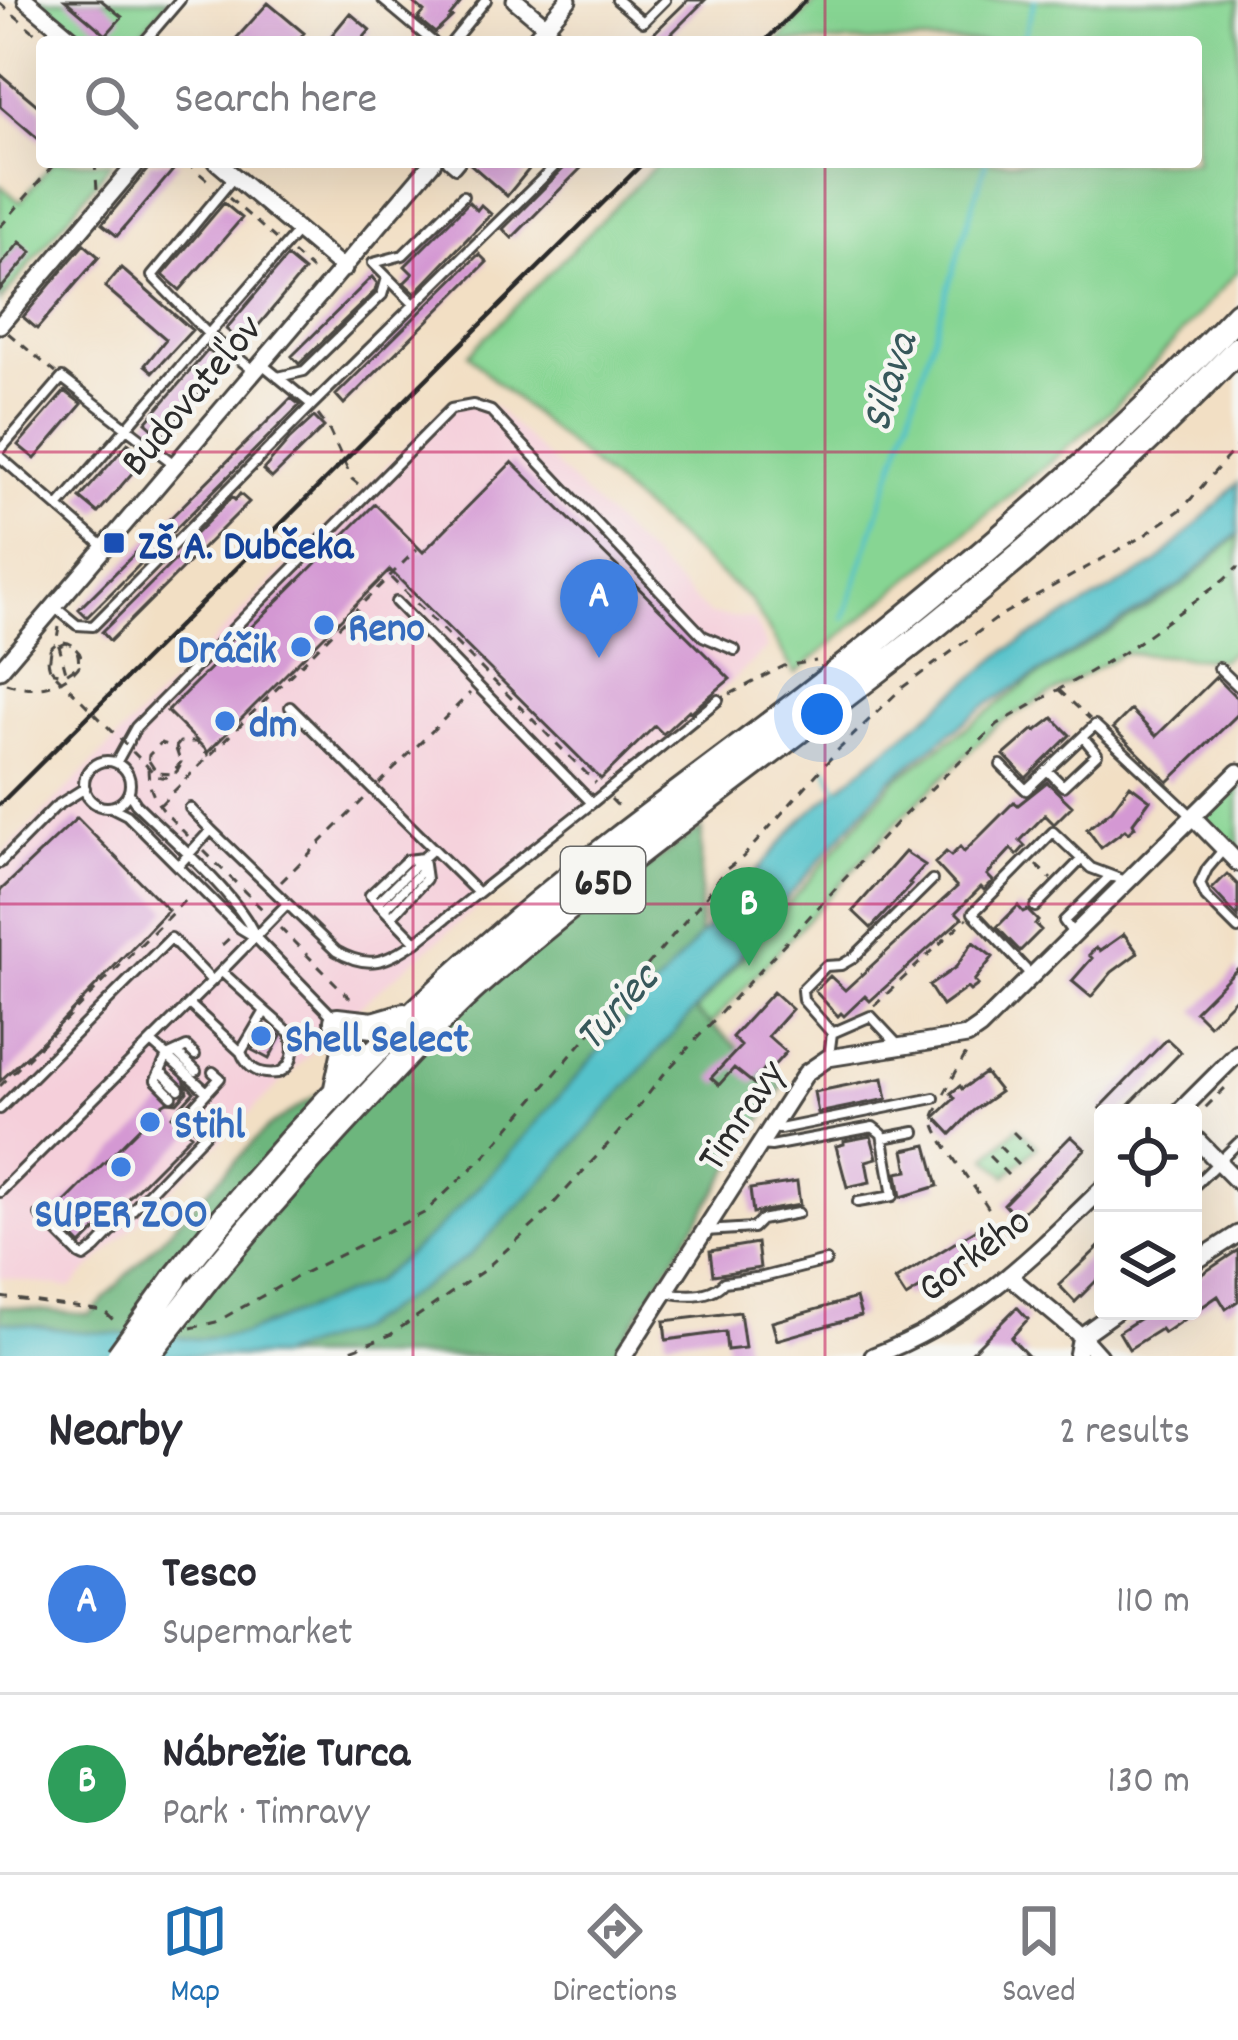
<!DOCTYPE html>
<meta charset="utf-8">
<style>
:root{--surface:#fff;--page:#f7f7f7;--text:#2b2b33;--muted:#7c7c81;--line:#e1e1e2;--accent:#1f6fb2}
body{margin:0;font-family:Dekko,sans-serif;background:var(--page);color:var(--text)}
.controls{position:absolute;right:36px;bottom:36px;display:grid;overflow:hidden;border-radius:12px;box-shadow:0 12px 48px #0002}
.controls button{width:108px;height:108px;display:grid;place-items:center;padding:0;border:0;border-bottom:3px solid var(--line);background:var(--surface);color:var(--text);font:60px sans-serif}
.you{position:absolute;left:822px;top:714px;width:42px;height:42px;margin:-30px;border:9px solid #fff;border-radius:50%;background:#1a73e8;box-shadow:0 0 0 18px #1a73e833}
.badge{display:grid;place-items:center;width:78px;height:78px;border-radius:50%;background:var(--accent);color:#fff;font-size:39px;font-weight:700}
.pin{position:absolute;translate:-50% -99px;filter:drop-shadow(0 3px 6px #0008)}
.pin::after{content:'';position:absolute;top:63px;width:42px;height:36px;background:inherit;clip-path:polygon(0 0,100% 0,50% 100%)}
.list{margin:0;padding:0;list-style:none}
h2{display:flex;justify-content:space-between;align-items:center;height:156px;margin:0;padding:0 48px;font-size:51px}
h2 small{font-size:39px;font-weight:400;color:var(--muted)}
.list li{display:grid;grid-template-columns:78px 1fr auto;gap:36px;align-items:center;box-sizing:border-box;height:180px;padding:0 48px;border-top:3px solid var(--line)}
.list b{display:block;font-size:45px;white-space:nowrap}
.list p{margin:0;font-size:39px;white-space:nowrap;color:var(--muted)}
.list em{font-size:39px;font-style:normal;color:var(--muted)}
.icon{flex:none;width:66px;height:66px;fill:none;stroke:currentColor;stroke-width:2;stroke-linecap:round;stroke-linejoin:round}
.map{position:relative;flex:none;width:1238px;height:1356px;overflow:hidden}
.search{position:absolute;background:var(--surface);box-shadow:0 12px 48px #0002;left:36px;right:36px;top:36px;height:132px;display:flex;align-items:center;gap:30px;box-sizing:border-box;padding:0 42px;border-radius:12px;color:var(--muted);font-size:45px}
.sheet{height:516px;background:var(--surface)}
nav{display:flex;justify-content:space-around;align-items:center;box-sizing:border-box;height:168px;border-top:3px solid var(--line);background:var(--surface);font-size:33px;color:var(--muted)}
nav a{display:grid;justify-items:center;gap:6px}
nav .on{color:var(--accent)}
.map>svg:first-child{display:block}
.built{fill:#f5cfda}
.green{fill:#87d593;stroke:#59805f;stroke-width:3}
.forest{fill:#6db67d;stroke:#4c7054;stroke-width:3}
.water{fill:#54c2ca;stroke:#40767a;stroke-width:3}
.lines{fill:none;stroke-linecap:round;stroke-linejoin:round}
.stream{stroke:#54c2ca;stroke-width:4.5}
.building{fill:#d498d3}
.service-casing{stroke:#494642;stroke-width:14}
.minor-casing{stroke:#494642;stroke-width:21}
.primary-casing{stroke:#494642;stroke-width:30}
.path{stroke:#494642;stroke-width:3;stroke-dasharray:9 9;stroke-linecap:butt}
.service{stroke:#fff;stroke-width:8}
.minor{stroke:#fff;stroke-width:15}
.primary{stroke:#fff;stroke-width:24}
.rail{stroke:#2b2b2b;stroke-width:4.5}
.primary-bridge-casing{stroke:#494642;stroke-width:30;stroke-linecap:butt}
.path-bridge{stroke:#494642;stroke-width:3;stroke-dasharray:9 9;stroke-linecap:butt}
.primary-bridge{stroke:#fff;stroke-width:24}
.grid{fill:none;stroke:#c2185b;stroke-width:3;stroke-opacity:0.55}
.transit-dot{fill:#1a4fb4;stroke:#f6f6f2;stroke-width:4.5}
.shop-dot{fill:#3f7fe0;stroke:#f6f6f2;stroke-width:4.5}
.labels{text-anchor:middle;stroke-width:9;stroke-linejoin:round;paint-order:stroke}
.shield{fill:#f6f6f2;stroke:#686867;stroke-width:3}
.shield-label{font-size:39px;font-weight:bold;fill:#2b2b2b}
.street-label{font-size:42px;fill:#2b2b2b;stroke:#f6f6f2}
.transit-label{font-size:42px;font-weight:bold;fill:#164399;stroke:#f6f6f2;text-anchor:start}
.shop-label{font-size:42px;font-weight:bold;fill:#366cbe;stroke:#f6f6f2;text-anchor:start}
.water-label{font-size:45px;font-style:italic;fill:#37585b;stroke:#f6f6f2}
</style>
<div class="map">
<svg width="1238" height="1356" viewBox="0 0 1238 1356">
<rect width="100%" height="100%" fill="#f6f6f2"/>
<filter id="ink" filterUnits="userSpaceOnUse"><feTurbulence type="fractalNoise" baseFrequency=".00833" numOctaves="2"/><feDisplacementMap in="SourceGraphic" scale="24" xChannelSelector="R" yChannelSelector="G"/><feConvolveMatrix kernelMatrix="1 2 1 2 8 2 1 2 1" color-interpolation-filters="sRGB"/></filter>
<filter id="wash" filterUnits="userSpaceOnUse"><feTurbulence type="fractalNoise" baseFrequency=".004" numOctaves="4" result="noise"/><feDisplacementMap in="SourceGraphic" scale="48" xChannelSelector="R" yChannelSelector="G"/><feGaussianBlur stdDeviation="2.7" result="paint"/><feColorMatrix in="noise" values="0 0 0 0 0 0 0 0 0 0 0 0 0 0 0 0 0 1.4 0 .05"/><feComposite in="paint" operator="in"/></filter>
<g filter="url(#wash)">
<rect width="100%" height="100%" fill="#f2dfc4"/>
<path class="built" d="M 472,397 L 495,407 L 710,615 L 754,619 L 767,648 L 603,802 L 354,1011 L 70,1288 L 0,1277 L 0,857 L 449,403 Z"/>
<path class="green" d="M 40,0 L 169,0 L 133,42 L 91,42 Z
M 818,0 L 1238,0 L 1238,271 L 1111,411 L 795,674 L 751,601 L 489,376 L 469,354 L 659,162 L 1196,162 L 1196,42 L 777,42 Z
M 53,162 L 112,162 L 0,302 L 0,185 L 20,202 Z
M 1238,536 L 1238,648 L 1220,660 L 1123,653 L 998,724 L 897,822 L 711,1024 L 783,1086 L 612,1356 L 275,1356 L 669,1043 L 895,780 L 1030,681 L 1182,586 Z
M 1238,772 L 1238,863 L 1193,817 Z
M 1018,1127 L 1037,1146 L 1006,1176 L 987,1157 Z"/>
<path class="forest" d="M 702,828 L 697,1013 L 783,1086 L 612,1356 L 0,1356 L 0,1306 L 89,1315 L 267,1128 L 384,1050 L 397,1045 Z"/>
<path class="water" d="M 1238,483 L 1238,533 L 1181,584 L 982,708 L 890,780 L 772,915 L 720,981 L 538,1186 L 468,1257 L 356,1330 L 277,1356 L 0,1356 L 0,1321 L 74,1331 L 202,1339 L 243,1334 L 373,1283 L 436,1231 L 500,1164 L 805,816 L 1007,650 L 1157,563 Z"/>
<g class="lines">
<path class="stream" d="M 1022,42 L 1035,0
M 844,618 L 902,440 L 986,162
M 827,769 L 838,791"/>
</g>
<g id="blocks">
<path class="building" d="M 65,0 L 101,0 L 122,17 L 106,35 Z
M 410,0 L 463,0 L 450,16 L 452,17 L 435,33 L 418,19 L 424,12 Z
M 688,0 L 705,0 L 663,42 L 645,42 Z
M 268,3 L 304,33 L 296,42 L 233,42 Z
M 350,13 L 370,30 L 360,42 L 326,42 Z
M 0,74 L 42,109 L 42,142 L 0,106 Z
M 150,162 L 180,162 L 117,236 L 102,224 L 147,170 Z
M 468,162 L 535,162 L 507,196 Z
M 570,162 L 587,162 L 512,238 L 503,229 Z
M 469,202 L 477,210 L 481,205 L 491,214 L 415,293 L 404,283 L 413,274 L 405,266 Z
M 224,203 L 242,218 L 180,290 L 163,275 Z
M 20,242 L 32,252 L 0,290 L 0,266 Z
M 84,244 L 99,257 L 37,329 L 23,317 Z
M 479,254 L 487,262 L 344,404 L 336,395 Z
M 287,257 L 304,271 L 243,344 L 226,329 Z
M 121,268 L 192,330 L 153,372 L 145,365 L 166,339 L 105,287 Z
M 372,277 L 377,283 L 375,291 L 299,364 L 292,356 Z
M 208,350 L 225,364 L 163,437 L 146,422 Z
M 65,391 L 82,404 L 35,459 L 18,445 Z
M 291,398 L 300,405 L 87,617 L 79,609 Z
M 314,417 L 324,427 L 272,478 L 263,470 L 289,440 Z
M 128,443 L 145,458 L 98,513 L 80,498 Z
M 512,462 L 730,679 L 691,712 L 689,710 L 663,734 L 655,726 L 601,779 L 390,570 L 208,752 L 167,711 L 375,504 L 423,552 Z
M 240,494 L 249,502 L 110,641 L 102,632 L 183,552 L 181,549 L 232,497 L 235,500 Z
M 1216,677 L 1238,699 L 1238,714 L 1168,782 L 1113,728 L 1131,710 L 1156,736 Z
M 1053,718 L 1070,735 L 1026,778 L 1004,755 L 1034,729 L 1036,731 Z
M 1047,782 L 1072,806 L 1054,824 L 1045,815 L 1020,841 L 1025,846 L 1017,855 L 1011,849 L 987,875 L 993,881 L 984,890 L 981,887 L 956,912 L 962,918 L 870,1001 L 865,996 L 844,1016 L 841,1013 L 838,1016 L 815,991 L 830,976 L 845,990 L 957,887 L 935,863 L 946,852 L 951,856 L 960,847 L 964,852 L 1014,802 L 1018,805 Z
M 1130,785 L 1150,800 L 1133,823 L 1135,827 L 1128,833 L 1125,830 L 1101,848 L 1087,829 L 1112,810 Z
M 77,818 L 168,910 L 48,1036 L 0,1081 L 0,891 Z
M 905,852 L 925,865 L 909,883 L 911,885 L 871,928 L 853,911 Z
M 1227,874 L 1238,885 L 1238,917 L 1212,889 Z
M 1018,906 L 1023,912 L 1027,910 L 1038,921 L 1035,924 L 1041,930 L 1020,951 L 997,927 Z
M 1124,934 L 1138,953 L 1112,972 L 1091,997 L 1072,981 L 1092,958 L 1089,955 L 1096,948 L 1100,951 Z
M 973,942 L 993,957 L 974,981 L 978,985 L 970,991 L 967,988 L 942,1006 L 929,986 L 956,967 Z
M 1238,968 L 1238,996 L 1209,1025 L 1195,1011 Z
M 773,992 L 792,1009 L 768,1036 L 786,1052 L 769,1071 L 765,1068 L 754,1084 L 734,1068 L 719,1085 L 711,1078 L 741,1046 L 732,1037 Z
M 265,1027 L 281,1036 L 269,1059 L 252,1050 Z
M 1167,1039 L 1181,1052 L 1121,1113 L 1105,1113 L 1100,1108 Z
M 985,1073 L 1000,1092 L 973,1111 L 951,1134 L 935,1117 L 955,1098 L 951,1093 L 960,1086 L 962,1089 Z
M 883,1078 L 887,1099 L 818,1113 L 814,1092 Z
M 185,1083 L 194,1092 L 172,1116 L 191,1135 L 81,1245 L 52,1215 L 162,1105 L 167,1102 L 177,1103 L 187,1092 Z
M 871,1136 L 877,1158 L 866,1161 L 870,1182 L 847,1187 L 836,1146 L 844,1144 L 844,1141 Z
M 1071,1136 L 1085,1149 L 1017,1218 L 1004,1204 Z
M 927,1145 L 938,1186 L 901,1197 L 897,1173 L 908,1171 L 904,1150 Z
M 797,1182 L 800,1205 L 753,1213 L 750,1189 Z
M 977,1229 L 988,1246 L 906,1297 L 895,1280 Z
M 757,1243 L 760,1268 L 713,1275 L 710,1251 Z
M 1103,1243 L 1103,1274 L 1075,1302 L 1059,1285 Z
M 1238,1250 L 1238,1301 L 1226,1309 L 1218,1296 L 1164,1333 L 1161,1329 L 1129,1349 L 1119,1332 L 1145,1315 L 1142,1311 L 1193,1311 L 1193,1280 Z
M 856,1298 L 861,1316 L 777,1340 L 772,1322 Z
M 1017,1307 L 1028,1319 L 1011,1338 L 1028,1356 L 968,1356 Z
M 740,1312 L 745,1348 L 727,1350 L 725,1332 L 666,1340 L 664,1321 Z"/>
</g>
</g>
<g filter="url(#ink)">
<use href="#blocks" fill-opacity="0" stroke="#494642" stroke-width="3"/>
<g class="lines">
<defs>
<path id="service" d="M 383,0 L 433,42
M 617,0 L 643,22 L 665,0
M 547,27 L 561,38 L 558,42
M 144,42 L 180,0
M 452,42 L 486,0
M 448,162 L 455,168 L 460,162
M 234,177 L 152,276 L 209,335 L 253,370
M 414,304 L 373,263 L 403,255 L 463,196
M 262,364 L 312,405
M 278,377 L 304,371 L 382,295 L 387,278
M 0,450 L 62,378 L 174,464
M 0,457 L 103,546
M 58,507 L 297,232
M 55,607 L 77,625 L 93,626 L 312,405 L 553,168
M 1219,668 L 1238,686
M 290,707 L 478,893
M84 784a23 23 0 1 1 46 0a23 23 0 1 1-46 0Z
M 116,763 L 136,727 L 451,409 L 473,405 L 491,411 L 703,636 L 735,650
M 1001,765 L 1026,790 L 1095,725 L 1192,816
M 1047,770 L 1063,786 L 1097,754 L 1083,737
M 129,793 L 136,804 C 169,837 238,895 255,936
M 592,803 L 718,700
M 111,807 L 127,815 L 240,928 L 255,937 L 336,1020
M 211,830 L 336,951 C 369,970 386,962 416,942 L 592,803 L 396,602
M 1223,850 L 1207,869 L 1200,884 L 1206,897 L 1238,929
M 0,863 L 55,807 L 85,788
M 178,866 L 211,830 L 190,808
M 378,902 L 422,859
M 1035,907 L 1082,859
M 385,908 L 420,873 L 422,866
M 393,915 L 426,879 L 423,858
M 1074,935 L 1064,921 L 1109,877
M 416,942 L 370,895 L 407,860 L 423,858 L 433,849
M 1031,975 L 973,913 L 1053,832 L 1091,868 L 1128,882
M 189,1004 L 241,1052 L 265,1011 L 222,972
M 832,1033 L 871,1016 L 899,1046
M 151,1042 L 167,1056 L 187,1047 L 195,1055
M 176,1052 L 196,1071
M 241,1052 C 248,1070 260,1075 278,1073 C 295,1066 295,1049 290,1033 L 265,1011
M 829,1056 L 832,1033 L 803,1000 L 802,990 L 826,966 L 841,965 L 853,958 L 932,880
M 160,1071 L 179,1089
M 172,1096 L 156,1080 L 167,1056 L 207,1092
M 0,1109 L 171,938 L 212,981 L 287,904
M 772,1127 L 780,1129 L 934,1098
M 883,1138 L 915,1132
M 760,1145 L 771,1146 L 873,1127 L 882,1134 L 893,1196 L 858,1202
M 1193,1187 L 1238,1143
M 0,1192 L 212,981
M 40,1215 L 80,1255 L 84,1257 L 96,1248 L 205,1134 L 188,1113 L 220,1078 L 213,1072
M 705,1231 L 753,1228 L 761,1220 L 798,1213
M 666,1292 C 685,1296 710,1298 724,1282 L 763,1277 L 826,1261"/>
<path id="minor" d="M 26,0 L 76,42
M 515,0 L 546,26
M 532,42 L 568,0
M 217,162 L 344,269
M 0,325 L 138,162
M 0,670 L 433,162
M 1193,817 L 1238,863
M 1178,1113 L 1238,1053
M 1193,1136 L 1238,1182
M 1193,1263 L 1238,1234
M 1010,1277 L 1081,1336 L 1099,1356
M 624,1356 L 806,1073 L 828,1058 L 967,1036 L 980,1027 L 1238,772
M 873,1356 C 970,1320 1031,1258 1103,1188
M 1077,1356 L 1081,1336 L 1116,1311"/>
<path id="primary" d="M 337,1088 L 345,1050 L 337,1021 L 373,1025 L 404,1016
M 174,1280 C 276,1149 391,1028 518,920 C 626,828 743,748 854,659 C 988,551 1119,440 1238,314
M 205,1281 C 259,1216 315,1153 373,1091 C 408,1054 442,1015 481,981 C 627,854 786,744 937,624 C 1043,539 1144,448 1238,349"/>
</defs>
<use href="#service" class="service-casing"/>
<use href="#minor" class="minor-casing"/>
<use href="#primary" class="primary-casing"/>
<path class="path" d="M 0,3 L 46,42
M 95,162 L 97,190
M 186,162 L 212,184
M 229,198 L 276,239
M 0,227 L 56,162
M 293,253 L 312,270
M 8,333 L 56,373
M 318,415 L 329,430 L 352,479 L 358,484
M 391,578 L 596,783
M 59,627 L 57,638 L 67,676
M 6,683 C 18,687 33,689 46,686 C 67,681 101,659 66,643
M 1059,690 L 1090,719
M 730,694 L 784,666 L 816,661
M 149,761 L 157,773 L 172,774 L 181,762 L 176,747
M 379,784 L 470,693
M 611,799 L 621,809
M 160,805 L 417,549
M 188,836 C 161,808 144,797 149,755 L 161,743 L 176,747 L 180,742 L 196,742 L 209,756
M 204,851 L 265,912
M 1036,865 L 1051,879
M 281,882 L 368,795
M 280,928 L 354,1002
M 222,945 L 233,935
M 874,1006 L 967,918
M 0,1086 L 190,895
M 944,1094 L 968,1050
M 938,1108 C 936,1111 934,1114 934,1117 C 931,1134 978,1190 989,1209
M 1193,1120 L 1230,1083
M 1013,1132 L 1032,1151
M 999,1146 L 1018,1165
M 989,1156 L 1008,1175
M 0,1297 L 104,1311 L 116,1323
M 191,1328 L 216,1322 L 296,1277 L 424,1213 L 486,1155 L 708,894 L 724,871 L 743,857 L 838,750 L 903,687 L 1003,614 L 1145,535 L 1183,508 L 1238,445
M 335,1356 L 390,1335 L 483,1271 L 536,1223 L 618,1133 L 664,1074 L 897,822 L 998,724 L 1123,653 L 1224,580 L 1238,567"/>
<use href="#service" class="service"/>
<use href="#minor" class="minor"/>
<use href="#primary" class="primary"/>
<path class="rail" d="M 764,42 L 806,0
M 0,804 L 644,162"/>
<defs>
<path id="primary-bridge" d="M 119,1356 L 174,1280
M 146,1356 L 205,1281"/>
</defs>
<use href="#primary-bridge" class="primary-bridge-casing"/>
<path class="path-bridge" d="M 66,643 L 51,650 L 49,666 L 54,672 L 66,674 L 78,666 C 84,631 38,636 50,669 L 157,776 C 168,780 177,775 181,764 L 176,749"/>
<use href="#primary-bridge" class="primary-bridge"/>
</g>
</g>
<path class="grid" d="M 413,0 L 413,42M 825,0 L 825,42M 413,162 L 413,1356M 825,162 L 825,1356M 0,452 L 1238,452M 0,904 L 1238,904"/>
<rect class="transit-dot" x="102" y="531" width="24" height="24" rx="6"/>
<g class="shop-dot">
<circle cx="324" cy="625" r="12"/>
<circle cx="301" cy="647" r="12"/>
<circle cx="225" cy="721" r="12"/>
<circle cx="261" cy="1036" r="12"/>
<circle cx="150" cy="1122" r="12"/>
<circle cx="121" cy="1167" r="12"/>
</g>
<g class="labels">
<rect class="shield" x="561" y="847" width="84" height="66" rx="9"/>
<g class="shield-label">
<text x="603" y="894">65D</text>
</g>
<g class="street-label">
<text transform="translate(189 393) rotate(-50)" y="15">Budovateľov</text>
<text transform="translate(739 1114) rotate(-56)" y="15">Timravy</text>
<text transform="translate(972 1252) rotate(-37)" y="15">Gorkého</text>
</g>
<g class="transit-label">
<text x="138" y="558">ZŠ A. Dubčeka</text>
</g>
<g class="shop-label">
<text x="348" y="640">Reno</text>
<text x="277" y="662" text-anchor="end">Dráčik</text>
<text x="249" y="736">dm</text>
<text x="285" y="1051">Shell Select</text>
<text x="174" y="1137">Stihl</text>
<text x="121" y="1226" text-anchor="middle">SUPER ZOO</text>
</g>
<g class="water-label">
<text transform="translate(886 381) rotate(-73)" y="16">Silava</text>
<text transform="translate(614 1005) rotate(-48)" y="16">Turiec</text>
</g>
</g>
</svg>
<div class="controls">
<button><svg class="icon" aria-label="locate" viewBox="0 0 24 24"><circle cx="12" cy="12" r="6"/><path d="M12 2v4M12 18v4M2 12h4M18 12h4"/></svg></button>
<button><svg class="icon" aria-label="layers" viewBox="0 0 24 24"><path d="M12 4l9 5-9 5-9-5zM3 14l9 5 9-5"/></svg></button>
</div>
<div class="you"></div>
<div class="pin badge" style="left:599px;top:658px;background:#3f7fe0">A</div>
<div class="pin badge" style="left:749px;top:966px;background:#2e9e5b">B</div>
<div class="search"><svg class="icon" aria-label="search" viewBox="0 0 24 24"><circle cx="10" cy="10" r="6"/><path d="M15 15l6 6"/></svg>Search here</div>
</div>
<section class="sheet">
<h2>Nearby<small>2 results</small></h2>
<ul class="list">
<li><span class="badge" style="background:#3f7fe0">A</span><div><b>Tesco</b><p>Supermarket</p></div><em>110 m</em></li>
<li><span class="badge" style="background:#2e9e5b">B</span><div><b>Nábrežie Turca</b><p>Park · Timravy</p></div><em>130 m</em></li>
</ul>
</section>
<nav>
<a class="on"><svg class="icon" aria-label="map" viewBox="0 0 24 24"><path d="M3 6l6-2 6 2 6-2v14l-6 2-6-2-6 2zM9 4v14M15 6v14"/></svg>Map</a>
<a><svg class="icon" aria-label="directions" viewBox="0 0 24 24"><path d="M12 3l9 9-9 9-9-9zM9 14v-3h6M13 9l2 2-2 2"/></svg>Directions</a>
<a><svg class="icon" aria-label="saved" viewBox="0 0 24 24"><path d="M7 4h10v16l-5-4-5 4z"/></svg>Saved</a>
</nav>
